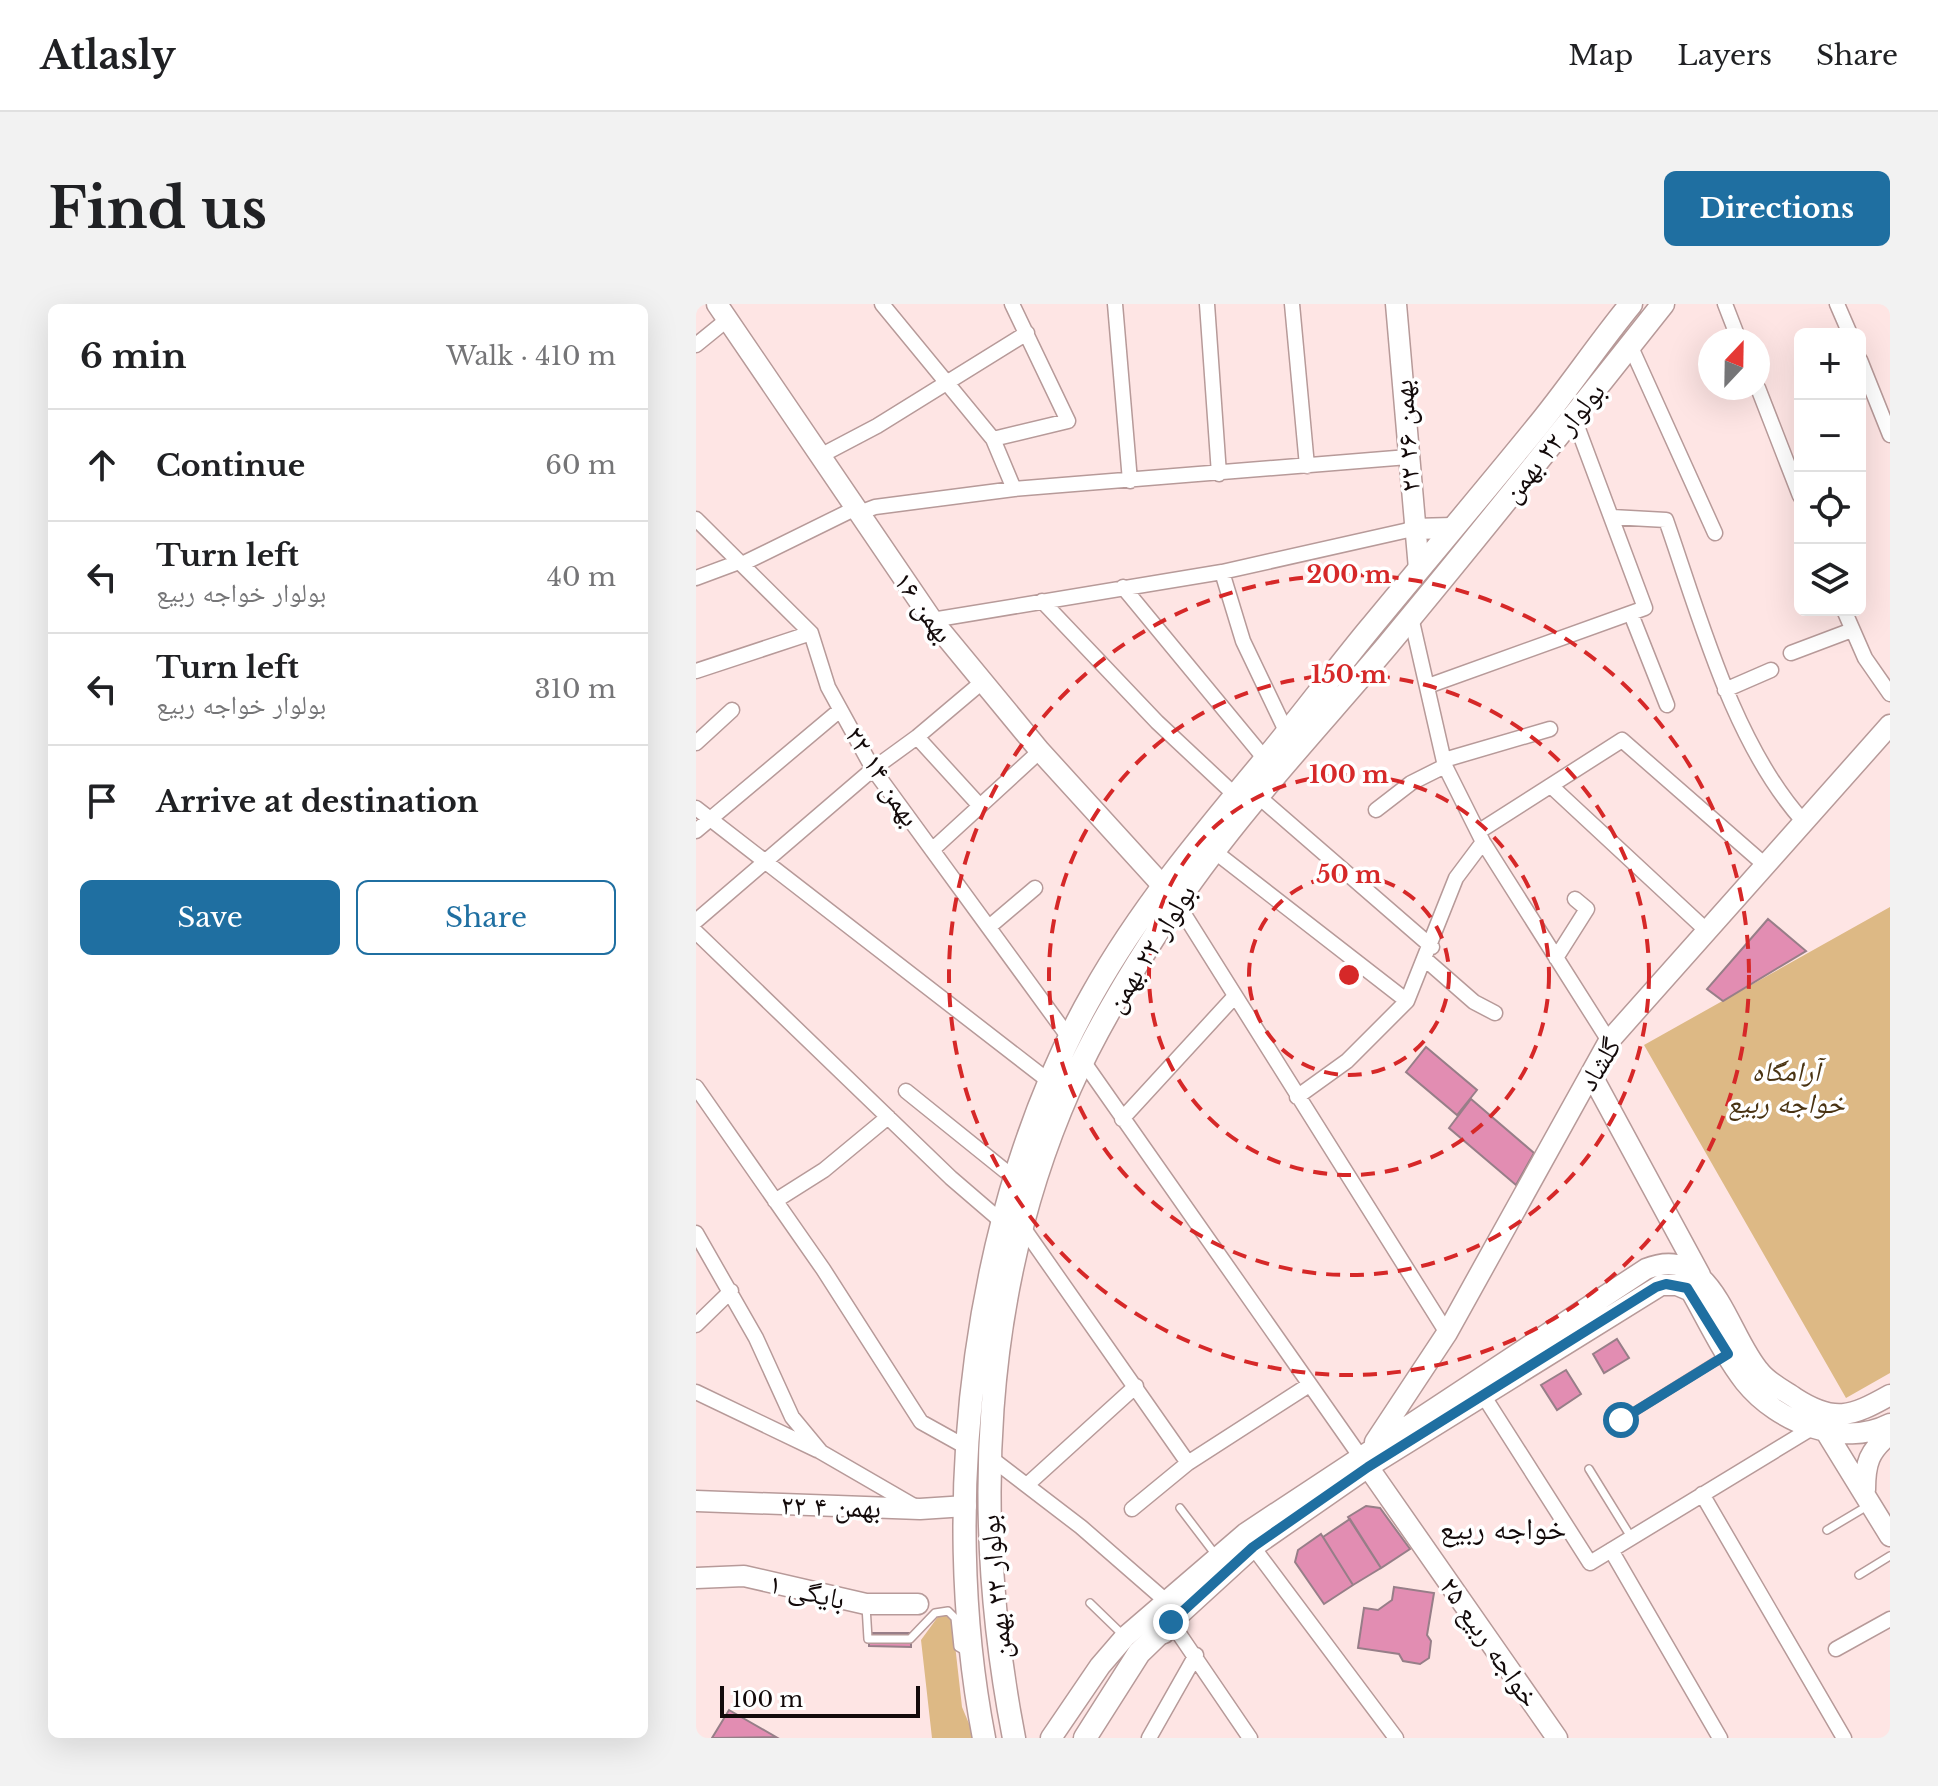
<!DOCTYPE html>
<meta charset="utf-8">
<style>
:root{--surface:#fff;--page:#f2f2f2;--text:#202124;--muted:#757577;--line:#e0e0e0;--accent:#1f6fa1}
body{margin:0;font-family:"Libre Baskerville","Noto Naskh Arabic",serif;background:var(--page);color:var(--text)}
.controls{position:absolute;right:24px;top:24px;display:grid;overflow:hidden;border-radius:12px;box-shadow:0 8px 32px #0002}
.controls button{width:72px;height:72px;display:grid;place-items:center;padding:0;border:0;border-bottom:2px solid var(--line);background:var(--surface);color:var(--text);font:40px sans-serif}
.compass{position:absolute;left:1002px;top:24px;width:72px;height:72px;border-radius:50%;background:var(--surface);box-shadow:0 8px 32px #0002;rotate:22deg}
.scale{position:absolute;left:24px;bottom:20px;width:200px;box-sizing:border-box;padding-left:8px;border:4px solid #130a0a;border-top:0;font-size:22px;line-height:28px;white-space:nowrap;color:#130a0a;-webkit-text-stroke:6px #fff;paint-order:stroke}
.stop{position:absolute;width:24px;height:24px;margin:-18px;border:6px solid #1f6fa1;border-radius:50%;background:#fff}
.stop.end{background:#1f6fa1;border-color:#fff;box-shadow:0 2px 8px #0008}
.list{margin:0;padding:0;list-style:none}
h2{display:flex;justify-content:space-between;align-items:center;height:104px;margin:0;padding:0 32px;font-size:34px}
h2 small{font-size:26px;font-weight:400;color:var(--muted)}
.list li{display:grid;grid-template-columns:52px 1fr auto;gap:24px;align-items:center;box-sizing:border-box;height:112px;padding:0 32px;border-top:2px solid var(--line)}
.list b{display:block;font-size:30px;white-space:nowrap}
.list p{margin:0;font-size:26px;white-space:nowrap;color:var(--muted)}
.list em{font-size:26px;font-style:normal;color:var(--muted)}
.actions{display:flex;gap:16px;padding:24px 32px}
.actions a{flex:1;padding:18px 0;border:2px solid var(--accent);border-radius:12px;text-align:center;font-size:28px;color:var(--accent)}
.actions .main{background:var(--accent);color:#fff}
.icon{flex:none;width:44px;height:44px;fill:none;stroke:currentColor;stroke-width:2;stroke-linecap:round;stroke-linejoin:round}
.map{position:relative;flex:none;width:1194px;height:1434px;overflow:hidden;border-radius:12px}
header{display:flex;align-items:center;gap:48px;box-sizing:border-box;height:112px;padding:0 40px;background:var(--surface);border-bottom:2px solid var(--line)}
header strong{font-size:38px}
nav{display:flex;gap:44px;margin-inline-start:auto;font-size:28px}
.intro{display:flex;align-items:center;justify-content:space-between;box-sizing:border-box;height:192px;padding:0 48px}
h1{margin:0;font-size:56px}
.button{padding:20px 36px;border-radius:12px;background:var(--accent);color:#fff;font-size:28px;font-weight:700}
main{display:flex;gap:48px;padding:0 48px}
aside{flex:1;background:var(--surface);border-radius:12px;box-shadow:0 8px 32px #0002}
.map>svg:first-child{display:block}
.green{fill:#ddb985}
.building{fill:#e28db2;stroke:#977e88;stroke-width:2}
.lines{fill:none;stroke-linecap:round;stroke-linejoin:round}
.lane-casing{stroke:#b79a99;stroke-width:10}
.street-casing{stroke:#b79a99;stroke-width:17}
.secondary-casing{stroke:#b79a99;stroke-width:23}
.primary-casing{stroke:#b79a99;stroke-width:25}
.lane{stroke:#fff;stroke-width:7}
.street{stroke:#fff;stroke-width:14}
.secondary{stroke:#fff;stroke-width:20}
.primary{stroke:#fff;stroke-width:22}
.route{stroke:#1f6fa1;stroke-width:10}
.ring{fill:none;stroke:#d62828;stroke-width:4;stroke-dasharray:14 10}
.labels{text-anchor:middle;stroke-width:7;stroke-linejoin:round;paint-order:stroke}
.street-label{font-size:28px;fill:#130a0a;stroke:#fff}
.park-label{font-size:28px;font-style:italic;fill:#493312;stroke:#fff}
.neighbourhood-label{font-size:30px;fill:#130a0a;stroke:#fff}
.centre{fill:#d62828;stroke:#fff;stroke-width:4}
.ring-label{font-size:24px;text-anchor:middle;font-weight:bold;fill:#d62828;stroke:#fff;stroke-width:7;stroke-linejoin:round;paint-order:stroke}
</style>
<header>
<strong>Atlasly</strong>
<nav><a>Map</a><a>Layers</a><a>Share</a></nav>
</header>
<div class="intro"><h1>Find us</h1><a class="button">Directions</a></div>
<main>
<aside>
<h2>6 min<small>Walk · 410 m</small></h2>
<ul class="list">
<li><svg class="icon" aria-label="ahead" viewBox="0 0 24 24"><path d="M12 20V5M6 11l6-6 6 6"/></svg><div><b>Continue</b></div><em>60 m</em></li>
<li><svg class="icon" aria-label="left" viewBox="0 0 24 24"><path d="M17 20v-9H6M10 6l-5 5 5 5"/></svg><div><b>Turn left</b><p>بولوار خواجه ربیع</p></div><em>40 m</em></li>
<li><svg class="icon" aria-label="left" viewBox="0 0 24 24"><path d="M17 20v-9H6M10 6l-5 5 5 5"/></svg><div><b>Turn left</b><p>بولوار خواجه ربیع</p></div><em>310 m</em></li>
<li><svg class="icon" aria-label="arrive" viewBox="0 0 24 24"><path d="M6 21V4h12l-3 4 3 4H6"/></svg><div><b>Arrive at destination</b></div></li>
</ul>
<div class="actions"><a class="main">Save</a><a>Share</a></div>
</aside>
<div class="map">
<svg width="1194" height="1434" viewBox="0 0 1194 1434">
<rect width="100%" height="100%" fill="#fee5e4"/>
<path class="green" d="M 1194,603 L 1194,1069 L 1150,1094 L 948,741 Z
M 244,1310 L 256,1314 L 266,1403 L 279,1434 L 236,1434 L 225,1336 Z"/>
<path class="building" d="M 1072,615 L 1110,647 L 1027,697 L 1011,685 Z
M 730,743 L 781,786 L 761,811 L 710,768 Z
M 775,795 L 838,849 L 820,881 L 753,824 Z
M 921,1035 L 933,1054 L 908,1069 L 897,1050 Z
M 870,1066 L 885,1090 L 861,1106 L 845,1081 Z
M 670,1202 L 684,1204 L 714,1245 L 685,1264 L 652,1213 Z
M 654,1215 L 685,1264 L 657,1281 L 627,1233 Z
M 625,1230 L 657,1281 L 628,1300 L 599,1258 L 602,1246 Z
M 698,1283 L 738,1289 L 731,1331 L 735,1337 L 733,1354 L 724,1360 L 707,1357 L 703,1350 L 662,1344 L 668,1304 L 682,1306 L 696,1296 Z
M 173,1329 L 215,1329 L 215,1343 L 173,1342 Z
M 33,1406 L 80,1433 L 16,1434 Z"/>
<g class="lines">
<defs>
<path id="lane" d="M 925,1116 L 1028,1052
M 893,1165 L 935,1233
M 484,1204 L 519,1250
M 1131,1226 L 1173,1201
M 1163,1271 L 1194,1252
M 394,1299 L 427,1331
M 170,1302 L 172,1335 L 214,1335 L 239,1309 L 252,1307 L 259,1314 L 262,1343 L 269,1347"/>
<path id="street" d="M 186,0 L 297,135 L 318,185
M 419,0 L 434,177
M 511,0 L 523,170
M 596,0 L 611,162
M 1029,0 L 1043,36
M 1141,0 L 1154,30
M 0,41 L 32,15
M 934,41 L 1019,229
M 1164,56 L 1194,131
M 1062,84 L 1104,192
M 297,135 L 372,117 L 316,0
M 124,152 L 181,122 L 331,29
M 163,209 L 179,203 L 318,185 L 712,153
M 916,213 L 970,216 C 1004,313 1037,439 1107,517
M 0,215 L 115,329 L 132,383 L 177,465 L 374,735
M 46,260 L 160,204
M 526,268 L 547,337 L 590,427
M 0,274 L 43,258
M 427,283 L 569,455
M 346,297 L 461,418 L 539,491
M 1148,306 L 1169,354 L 1194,390
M 935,310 L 971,401
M 715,313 L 749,462 L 787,538 L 913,737
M 236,316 L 526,268 L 717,225
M 1095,349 L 1156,326
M 0,367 L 115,329
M 732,382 L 949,304 L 878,114
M 1029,386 L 1075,366
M 221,433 L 284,502
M 0,439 L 36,406
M 748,456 L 854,425
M 855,482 L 1010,626
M 563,493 L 736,643
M 0,504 L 354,778
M 680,506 L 715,479 L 749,462
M 0,527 L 144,406
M 782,528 L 926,436 L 1069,561
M 236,546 L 344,447
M 518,547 L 711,697
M 481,599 L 751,1029
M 0,617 L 177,465 L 221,433 L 285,379
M 293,623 L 339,584
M 0,628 L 255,874 L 305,917
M 860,654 L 891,605 L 879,595
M 730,656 L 778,698 L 799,709
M 387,757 L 664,1152
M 0,783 L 127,965 L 225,1118 L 270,1143
M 210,787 L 318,874
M 601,793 L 651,757 L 711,697 L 760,574 L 787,538
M 426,815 L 539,692
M 79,897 L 128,866 L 192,813
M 326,922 L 492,1159
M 0,929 L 60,1034 L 96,1113 L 125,1148 L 220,1203
M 0,1021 L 35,987
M 0,1088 L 121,1146
M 787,1091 L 894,1259 L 1116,1124
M 291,1151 L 385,1223 L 470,1297
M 332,1180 L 440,1082
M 1006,1190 L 1148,1434
M 436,1205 L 492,1159 L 613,1081
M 557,1243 L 700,1434
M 915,1246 L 1024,1434
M 475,1318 L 554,1434
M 1140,1345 L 1194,1315
M 453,1434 L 500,1351"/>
<path id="secondary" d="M 21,0 L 236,316 L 344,447 L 466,581
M 700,0 L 723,265
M 717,225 L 757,224
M 895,770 L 1004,971
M 1131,1119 L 1130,1128 L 1194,1232
M 679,1138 L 751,1029 L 913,737 L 1194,421
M 672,1163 L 861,1434
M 1169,1186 C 1169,1159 1173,1147 1194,1130
M 0,1197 L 224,1205 L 270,1202
M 0,1274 L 48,1272 L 170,1300 L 222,1300
M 468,1329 L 475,1318 L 557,1243 L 672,1163 L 965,981 L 981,981 L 995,987 C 1012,1017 1028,1051 1049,1078 C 1082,1119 1147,1144 1194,1120
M 355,1434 L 404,1362 L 429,1333 L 550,1229 L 950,965 C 1017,938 1031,1031 1064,1068 C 1073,1079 1087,1086 1099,1094 C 1138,1119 1155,1113 1194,1091"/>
<path id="primary" d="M 288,1434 C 242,1198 277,899 397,689 C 443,607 503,535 563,463 C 600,419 635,372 671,328 C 727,260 784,193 840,124 C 873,84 902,40 935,0
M 318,1434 C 276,1218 284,988 374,784 C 403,719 442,657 481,598 C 543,507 620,426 691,342 C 785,229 876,115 967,0
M 389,1434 L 443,1349 L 475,1318"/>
</defs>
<use href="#lane" class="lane-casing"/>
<use href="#street" class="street-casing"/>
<use href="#secondary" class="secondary-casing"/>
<use href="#primary" class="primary-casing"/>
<use href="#lane" class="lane"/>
<use href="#street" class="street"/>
<use href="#secondary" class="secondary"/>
<use href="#primary" class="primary"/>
</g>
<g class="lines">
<path class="route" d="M 475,1318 L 557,1243 L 672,1163 L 960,983 L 970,980 L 991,984 L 1032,1050 L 925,1116"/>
</g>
<g class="ring">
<circle cx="653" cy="671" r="100"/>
<circle cx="653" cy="671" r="200"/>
<circle cx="653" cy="671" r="300"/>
<circle cx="653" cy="671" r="400"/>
</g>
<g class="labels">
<g class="street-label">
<text transform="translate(710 132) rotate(-94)" y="10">۲۲ بهمن ۲۶</text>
<text transform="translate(857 138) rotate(-51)" y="10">بولوار ۲۲ بهمن</text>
<text transform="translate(228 303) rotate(54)" y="10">بهمن ۱۶</text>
<text transform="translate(187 472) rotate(57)" y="10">۲۲ بهمن ۱۴</text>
<text transform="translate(454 644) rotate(-58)" y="10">بولوار ۲۲ بهمن</text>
<text transform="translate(903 760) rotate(-59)" y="10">گلشاد</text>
<text transform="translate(135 1202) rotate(2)" y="10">۲۲ بهمن ۴</text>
<text transform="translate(299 1283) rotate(-95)" y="10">بولوار ۲۲ بهمن</text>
<text transform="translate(111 1287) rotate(13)" y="10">بایگی ۱</text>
<text transform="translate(794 1338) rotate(55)" y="10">خواجه ربیع ۲۵</text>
</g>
<g class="park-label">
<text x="1090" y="777">آرامگاه<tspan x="1090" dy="32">خواجه ربیع</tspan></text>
</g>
<g class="neighbourhood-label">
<text x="807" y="1235">خواجه ربیع</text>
</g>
</g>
<circle cx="653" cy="671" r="12" class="centre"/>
<g class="ring-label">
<text x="653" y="279">200 m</text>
<text x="653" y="379">150 m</text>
<text x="653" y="479">100 m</text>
<text x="653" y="579">50 m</text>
</g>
</svg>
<div class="controls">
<button>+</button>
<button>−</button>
<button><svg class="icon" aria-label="locate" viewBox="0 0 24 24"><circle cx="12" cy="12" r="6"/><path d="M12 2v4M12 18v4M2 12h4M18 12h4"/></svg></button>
<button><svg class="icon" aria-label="layers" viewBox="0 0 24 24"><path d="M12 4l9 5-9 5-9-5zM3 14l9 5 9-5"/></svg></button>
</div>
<svg class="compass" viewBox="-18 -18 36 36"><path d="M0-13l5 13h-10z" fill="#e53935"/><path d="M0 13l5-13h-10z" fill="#757577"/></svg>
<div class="scale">100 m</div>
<div class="stop" style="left:925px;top:1116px"></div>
<div class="stop end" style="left:475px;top:1318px"></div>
</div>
</main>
